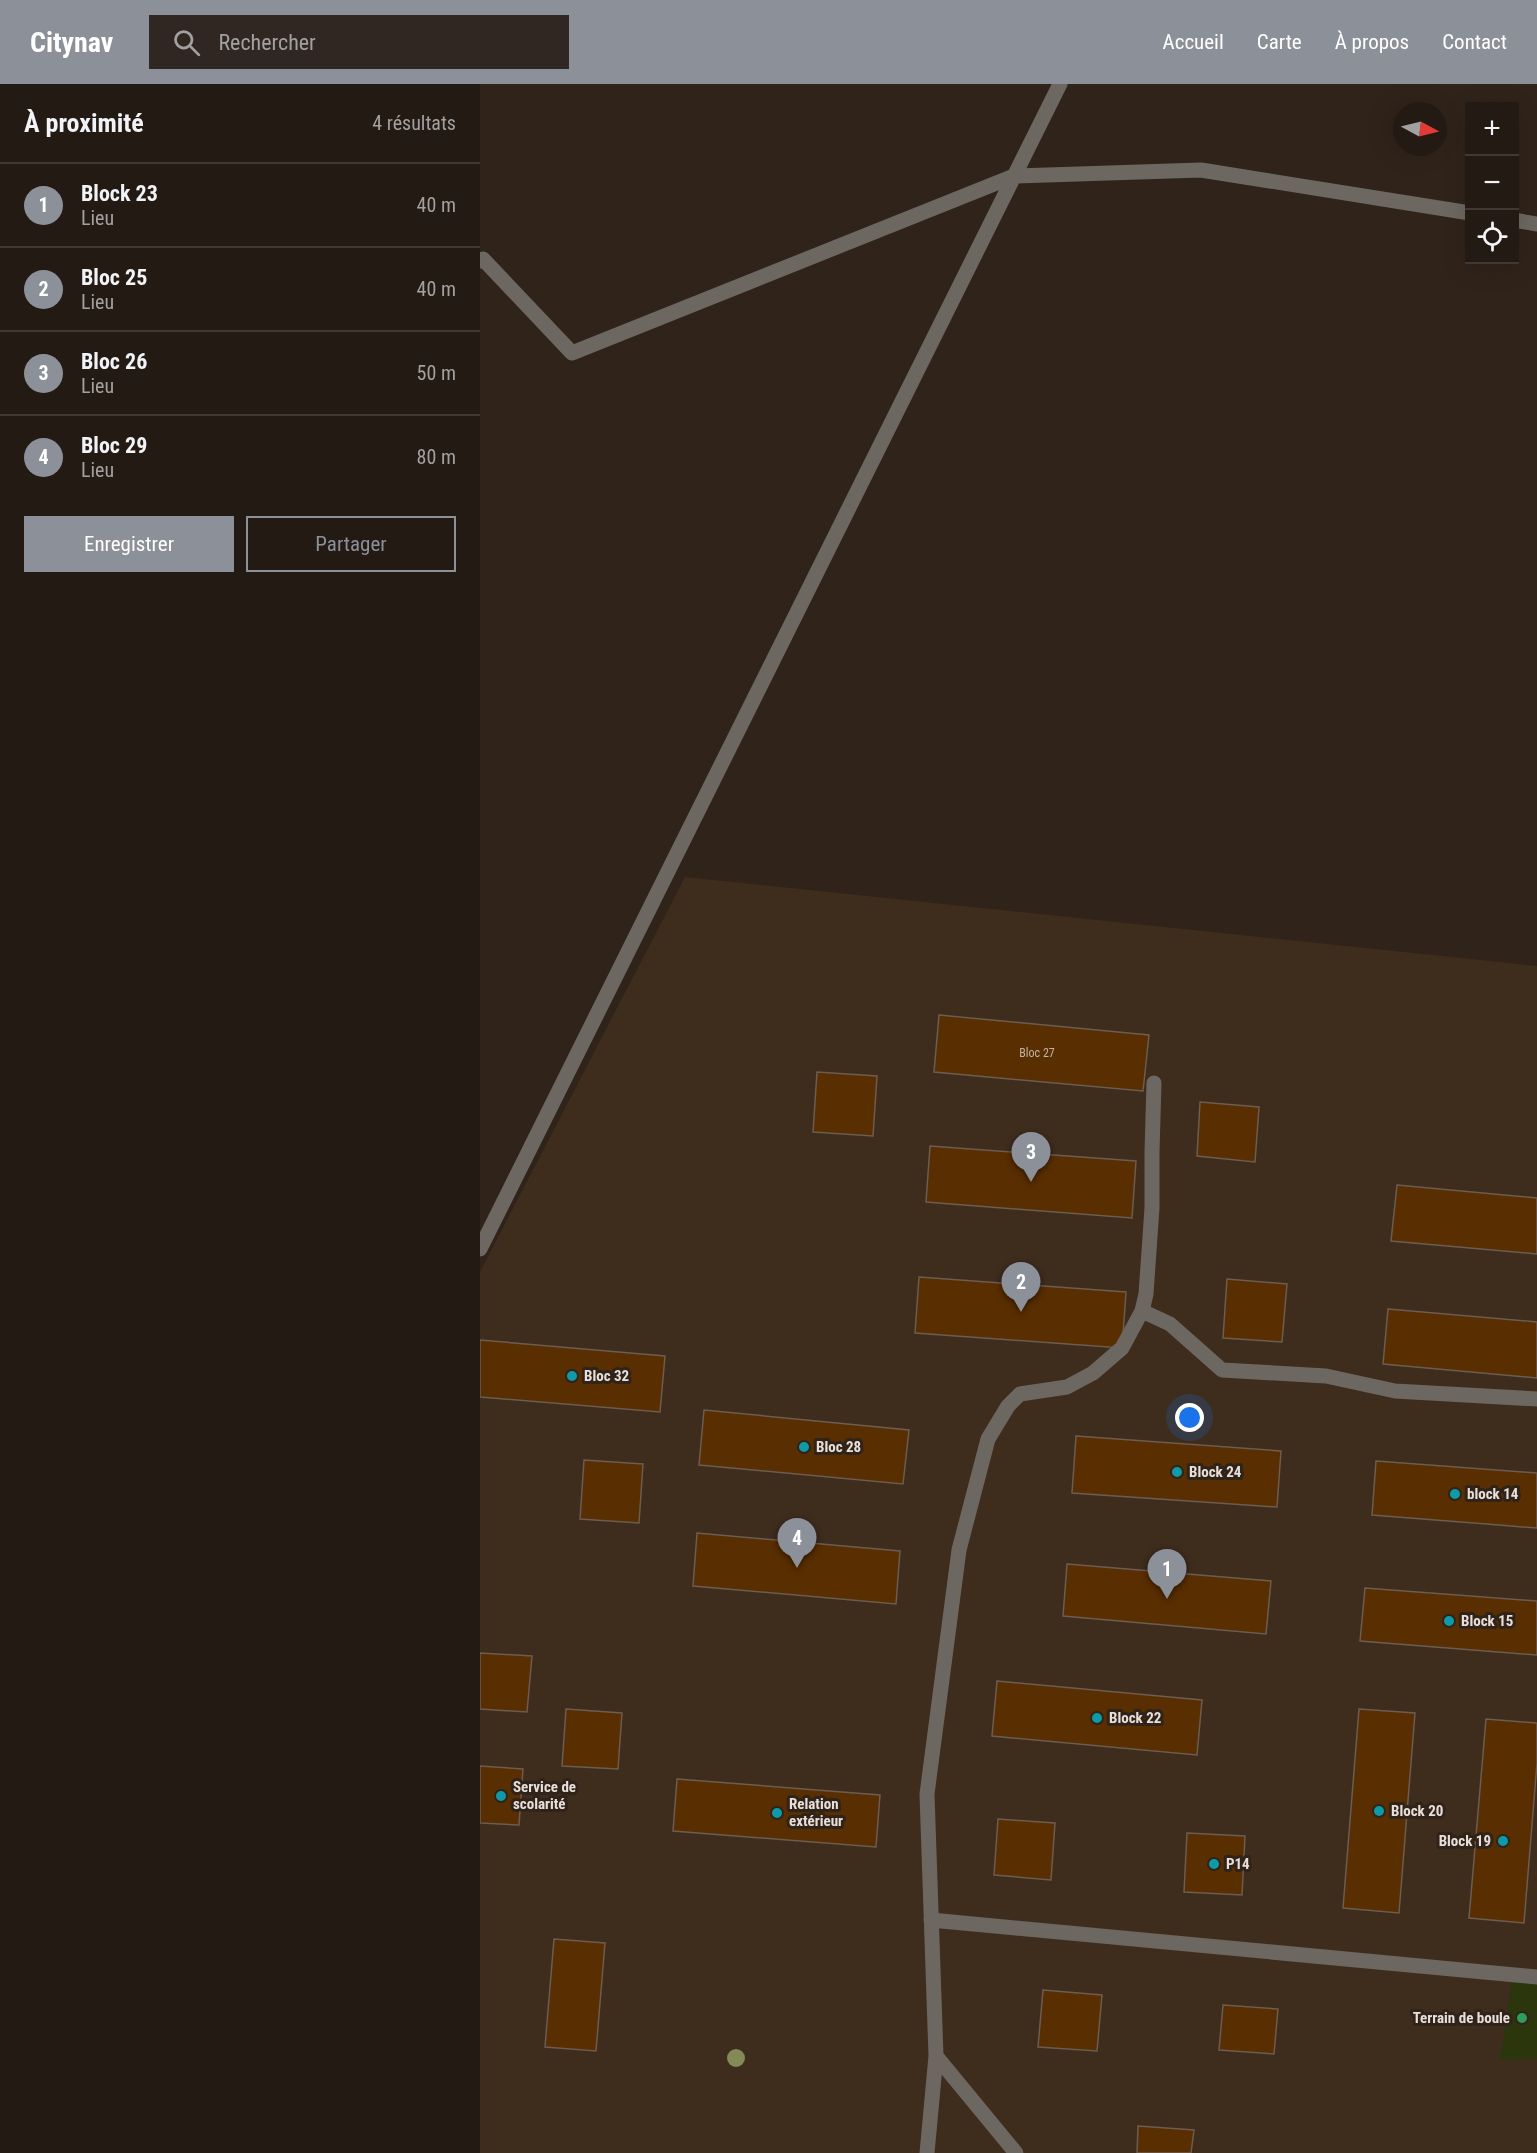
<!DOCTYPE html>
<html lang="fr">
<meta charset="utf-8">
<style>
:root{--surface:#241a14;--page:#302722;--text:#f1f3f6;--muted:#a3a1a0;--line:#413834;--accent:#8c9099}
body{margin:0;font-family:"Roboto Condensed",sans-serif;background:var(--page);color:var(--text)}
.controls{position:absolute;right:18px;top:18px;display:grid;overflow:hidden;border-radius:0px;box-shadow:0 6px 24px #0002}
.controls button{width:54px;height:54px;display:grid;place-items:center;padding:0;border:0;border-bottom:2px solid var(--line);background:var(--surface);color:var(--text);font:30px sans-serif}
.compass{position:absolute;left:913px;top:18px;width:54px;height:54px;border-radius:50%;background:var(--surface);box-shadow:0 6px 24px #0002;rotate:97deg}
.you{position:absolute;left:710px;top:1334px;width:21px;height:21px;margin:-15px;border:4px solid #fff;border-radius:50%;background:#1a73e8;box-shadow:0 0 0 9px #1a73e833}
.badge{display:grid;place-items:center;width:39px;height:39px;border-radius:50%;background:var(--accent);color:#fff;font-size:20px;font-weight:700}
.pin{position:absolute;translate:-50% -50px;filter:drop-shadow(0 2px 3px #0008)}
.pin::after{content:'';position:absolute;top:32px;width:21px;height:18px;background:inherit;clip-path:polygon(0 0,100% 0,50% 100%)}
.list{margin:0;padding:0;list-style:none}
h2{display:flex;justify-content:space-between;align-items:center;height:78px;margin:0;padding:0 24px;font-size:26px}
h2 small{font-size:20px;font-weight:400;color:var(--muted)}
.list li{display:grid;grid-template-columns:39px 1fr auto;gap:18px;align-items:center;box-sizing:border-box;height:84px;padding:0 24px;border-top:2px solid var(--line)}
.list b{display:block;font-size:22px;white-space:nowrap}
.list p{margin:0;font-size:20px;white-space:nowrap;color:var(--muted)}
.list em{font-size:20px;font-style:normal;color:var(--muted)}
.actions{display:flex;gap:12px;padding:18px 24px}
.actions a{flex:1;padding:14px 0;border:2px solid var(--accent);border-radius:0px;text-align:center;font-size:21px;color:var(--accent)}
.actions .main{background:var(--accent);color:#fff}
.icon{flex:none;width:33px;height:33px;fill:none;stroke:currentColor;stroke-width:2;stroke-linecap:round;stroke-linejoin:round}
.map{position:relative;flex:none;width:1057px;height:2069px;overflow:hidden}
header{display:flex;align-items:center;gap:36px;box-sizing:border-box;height:84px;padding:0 30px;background:var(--accent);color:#fff}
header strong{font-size:28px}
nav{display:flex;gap:33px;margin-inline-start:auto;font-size:21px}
.search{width:420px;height:54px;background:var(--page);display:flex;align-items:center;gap:15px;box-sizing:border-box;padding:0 21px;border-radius:0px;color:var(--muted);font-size:22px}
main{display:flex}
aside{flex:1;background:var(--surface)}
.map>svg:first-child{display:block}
.built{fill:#3e2c1d}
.green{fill:#2c360d}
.building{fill:#592e01;stroke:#6c5c51;stroke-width:1.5}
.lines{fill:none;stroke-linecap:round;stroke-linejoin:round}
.minor{stroke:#6c6861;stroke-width:15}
.tree{fill:#838a57}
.culture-dot{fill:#0f9aa8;stroke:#30231a;stroke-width:2}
.leisure-dot{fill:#2e9e5b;stroke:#30231a;stroke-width:2}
.labels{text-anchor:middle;stroke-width:6;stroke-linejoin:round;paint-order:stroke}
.number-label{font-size:12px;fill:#c4b3a3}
.poi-label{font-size:15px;font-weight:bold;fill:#e8dfd9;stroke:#30231a;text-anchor:start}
</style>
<header>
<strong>Citynav</strong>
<div class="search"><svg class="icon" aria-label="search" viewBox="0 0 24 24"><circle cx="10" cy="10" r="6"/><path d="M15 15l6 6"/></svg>Rechercher</div>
<nav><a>Accueil</a><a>Carte</a><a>À propos</a><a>Contact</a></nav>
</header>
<main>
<aside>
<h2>À proximité<small>4 résultats</small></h2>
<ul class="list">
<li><span class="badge">1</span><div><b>Block 23</b><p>Lieu</p></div><em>40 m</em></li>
<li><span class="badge">2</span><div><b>Bloc 25</b><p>Lieu</p></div><em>40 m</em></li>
<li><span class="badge">3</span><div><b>Bloc 26</b><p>Lieu</p></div><em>50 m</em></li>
<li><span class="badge">4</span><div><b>Bloc 29</b><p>Lieu</p></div><em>80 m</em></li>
</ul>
<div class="actions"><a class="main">Enregistrer</a><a>Partager</a></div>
</aside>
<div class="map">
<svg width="1057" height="2069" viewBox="0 0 1057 2069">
<rect width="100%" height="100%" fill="#30231a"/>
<path class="built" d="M 205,793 L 1057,882 L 1057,2069 L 0,2069 L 0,1188 Z"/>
<path class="green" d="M 1033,1891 L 1057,1893 L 1057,1975 L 1020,1976 Z"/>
<path class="building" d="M 459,931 L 669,951 L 663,1007 L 454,988 Z
M 337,988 L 397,992 L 393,1052 L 333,1048 Z
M 720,1018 L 779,1023 L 775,1078 L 717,1072 Z
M 450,1062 L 656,1077 L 652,1134 L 446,1118 Z
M 917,1101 L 1057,1114 L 1057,1170 L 911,1157 Z
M 439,1193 L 646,1208 L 642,1264 L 435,1249 Z
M 747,1195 L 807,1200 L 802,1258 L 743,1254 Z
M 908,1225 L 1057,1238 L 1057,1294 L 903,1280 Z
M 0,1256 L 185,1272 L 180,1328 L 0,1313 Z
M 224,1326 L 429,1346 L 423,1400 L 219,1381 Z
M 596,1352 L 801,1367 L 797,1423 L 592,1409 Z
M 104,1376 L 163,1380 L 159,1439 L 100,1435 Z
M 896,1377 L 1057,1389 L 1057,1444 L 892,1431 Z
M 217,1449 L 420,1467 L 416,1520 L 213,1502 Z
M 587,1480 L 791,1497 L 786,1550 L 583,1532 Z
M 885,1504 L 1057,1517 L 1057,1571 L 880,1557 Z
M 0,1569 L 52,1572 L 47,1628 L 0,1625 Z
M 517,1597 L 722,1616 L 717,1671 L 512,1652 Z
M 86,1625 L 142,1629 L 138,1685 L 82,1682 Z
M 879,1625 L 935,1629 L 919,1829 L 863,1824 Z
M 1006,1635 L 1057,1639 L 1057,1679 L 1044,1839 L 989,1834 Z
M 0,1682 L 43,1685 L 39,1741 L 0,1739 Z
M 197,1695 L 400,1711 L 396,1763 L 193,1747 Z
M 518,1735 L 575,1739 L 571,1796 L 514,1791 Z
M 707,1749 L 765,1752 L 762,1811 L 704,1808 Z
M 74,1855 L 125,1859 L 116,1967 L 65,1963 Z
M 563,1906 L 622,1911 L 617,1967 L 558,1963 Z
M 743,1921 L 798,1925 L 794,1970 L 739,1966 Z
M 658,2042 L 714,2046 L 711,2069 L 657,2069 Z"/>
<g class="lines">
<path class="minor" d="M 1034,136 L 1057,140
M 0,177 L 3,175 L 92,269 L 534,92 L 721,86 L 990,129
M 0,1165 L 580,0
M 662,1227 L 690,1240 L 742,1286 L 846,1292 L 915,1307 L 1057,1315
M 451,1836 L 1057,1893
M 456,1972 L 536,2069
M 447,2069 L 456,1972 L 447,1710 L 479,1466 L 508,1355 L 528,1322 L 540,1310 L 587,1303 L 613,1289 L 642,1264 L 662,1227 L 666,1210 L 672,1124 L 672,1068 L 674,999"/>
</g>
<circle class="tree" cx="256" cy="1974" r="9"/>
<g class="culture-dot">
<circle cx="92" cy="1292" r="6"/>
<circle cx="324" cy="1363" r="6"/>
<circle cx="697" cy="1388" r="6"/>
<circle cx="975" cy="1410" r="6"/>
<circle cx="969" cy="1537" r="6"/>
<circle cx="617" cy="1634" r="6"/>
<circle cx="21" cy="1712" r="6"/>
<circle cx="899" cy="1727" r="6"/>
<circle cx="297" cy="1729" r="6"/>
<circle cx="1023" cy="1757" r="6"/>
<circle cx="734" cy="1780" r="6"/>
</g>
<circle class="leisure-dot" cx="1042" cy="1934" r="6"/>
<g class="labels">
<g class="number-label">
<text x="557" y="973">Bloc 27</text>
</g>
<g class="poi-label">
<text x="104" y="1297">Bloc 32</text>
<text x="336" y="1368">Bloc 28</text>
<text x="709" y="1393">Block 24</text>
<text x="987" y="1415">block 14</text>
<text x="981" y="1542">Block 15</text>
<text x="629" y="1639">Block 22</text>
<text x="33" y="1708">Service de<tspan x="33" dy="17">scolarité</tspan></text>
<text x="309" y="1725">Relation<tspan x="309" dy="17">extérieur</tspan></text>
<text x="911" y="1732">Block 20</text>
<text x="1011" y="1762" text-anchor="end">Block 19</text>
<text x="746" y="1785">P14</text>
<text x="1030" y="1939" text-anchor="end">Terrain de boule</text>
</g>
</g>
</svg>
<div class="controls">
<button>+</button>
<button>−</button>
<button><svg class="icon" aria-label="locate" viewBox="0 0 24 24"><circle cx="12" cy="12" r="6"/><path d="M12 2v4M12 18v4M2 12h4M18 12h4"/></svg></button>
</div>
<svg class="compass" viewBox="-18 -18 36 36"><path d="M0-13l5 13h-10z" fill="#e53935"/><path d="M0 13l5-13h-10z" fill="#a3a1a0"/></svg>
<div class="you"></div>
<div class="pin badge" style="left:687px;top:1515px">1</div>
<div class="pin badge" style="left:541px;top:1228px">2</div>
<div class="pin badge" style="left:551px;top:1098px">3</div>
<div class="pin badge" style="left:317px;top:1484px">4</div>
</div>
</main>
